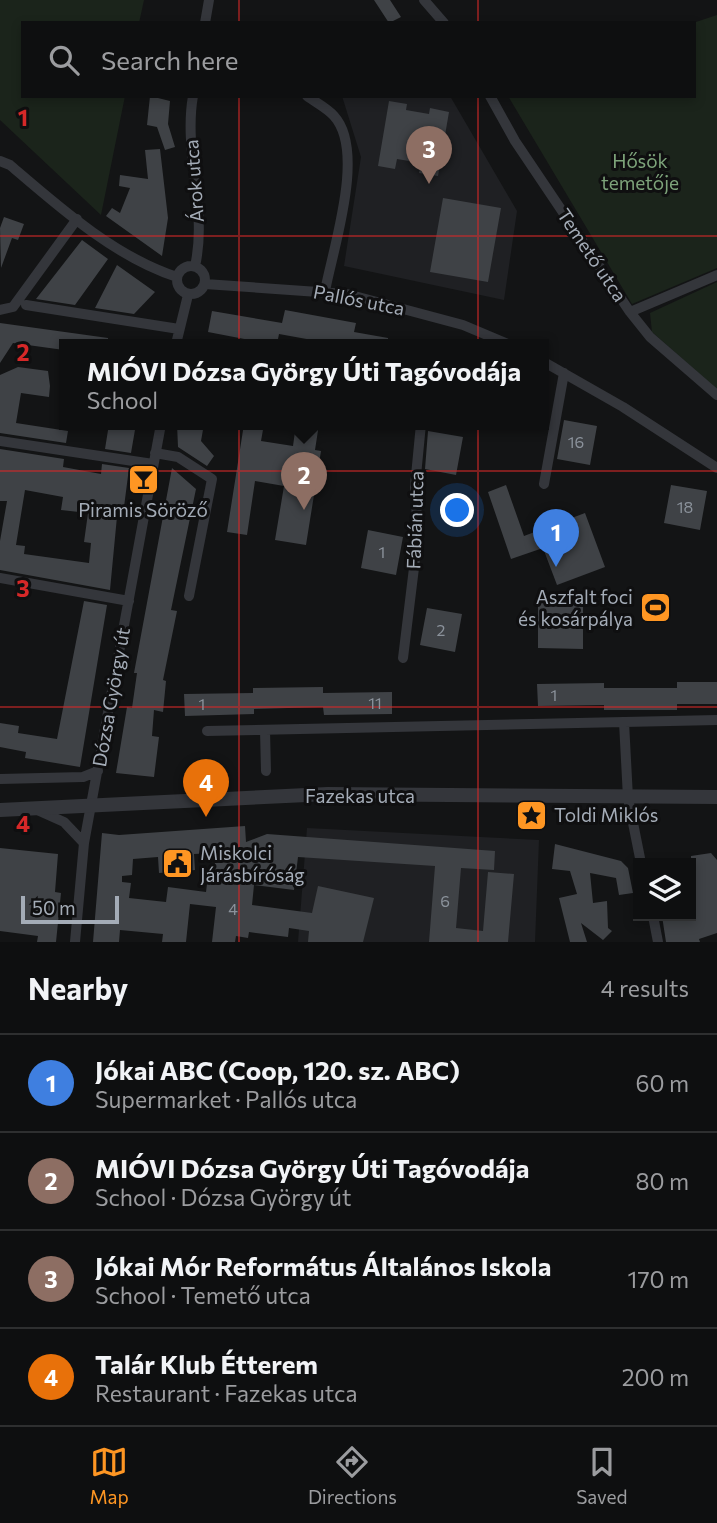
<!DOCTYPE html>
<meta charset="utf-8">
<style>
:root{--surface:#0e0f10;--page:#171819;--text:#f1f3f6;--muted:#9b9c9f;--line:#2e2f30;--accent:#fe9623}
body{margin:0;font-family:Commissioner,sans-serif;background:var(--page);color:var(--text)}
.controls{position:absolute;right:21px;bottom:21px;display:grid;overflow:hidden;border-radius:0px;box-shadow:0 4px 10px #0003}
.controls button{width:63px;height:63px;display:grid;place-items:center;padding:0;border:0;border-bottom:2px solid var(--line);background:var(--surface);color:var(--text);font:35px sans-serif}
.scale{position:absolute;left:21px;bottom:18px;width:98px;box-sizing:border-box;padding-left:7px;border:4px solid #a4acb7;border-top:0;font-size:19px;line-height:24px;white-space:nowrap;color:#a4acb7;-webkit-text-stroke:5px #0f0f10;paint-order:stroke}
.you{position:absolute;left:458px;top:511px;width:24px;height:24px;margin:-18px;border:5px solid #fff;border-radius:50%;background:#1a73e8;box-shadow:0 0 0 10px #1a73e833}
.badge{display:grid;place-items:center;width:46px;height:46px;border-radius:50%;background:var(--accent);color:#fff;font-size:23px;font-weight:700}
.pin{position:absolute;translate:-50% -58px;filter:drop-shadow(0 2px 4px #0008)}
.pin::after{content:'';position:absolute;top:37px;width:24px;height:21px;background:inherit;clip-path:polygon(0 0,100% 0,50% 100%)}
.popup{position:absolute;left:59px;top:339px;width:490px;height:91px;box-sizing:border-box;display:grid;place-content:center;border-radius:0px;background:var(--surface);filter:drop-shadow(0 2px 5px #0005);font-size:23px;white-space:nowrap;color:var(--muted)}
.popup b{font-size:26px;color:var(--text)}
.popup::after{content:'';position:absolute;left:50%;top:100%;margin-left:-14px;border:14px solid transparent;border-top-color:var(--surface)}
.list{margin:0;padding:0;list-style:none}
h2{display:flex;justify-content:space-between;align-items:center;height:91px;margin:0;padding:0 28px;font-size:30px}
h2 small{font-size:23px;font-weight:400;color:var(--muted)}
.list li{display:grid;grid-template-columns:46px 1fr auto;gap:21px;align-items:center;box-sizing:border-box;height:98px;padding:0 28px;border-top:2px solid var(--line)}
.list b{display:block;font-size:26px;white-space:nowrap}
.list p{margin:0;font-size:23px;white-space:nowrap;color:var(--muted)}
.list em{font-size:23px;font-style:normal;color:var(--muted)}
.icon{flex:none;width:38px;height:38px;fill:none;stroke:currentColor;stroke-width:2;stroke-linecap:round;stroke-linejoin:round}
.map{position:relative;flex:none;width:717px;height:942px;overflow:hidden}
.search{position:absolute;background:var(--surface);box-shadow:0 4px 10px #0003;left:21px;right:21px;top:21px;height:77px;display:flex;align-items:center;gap:18px;box-sizing:border-box;padding:0 24px;border-radius:0px;color:var(--muted);font-size:26px}
.sheet{height:483px;background:var(--surface)}
nav{display:flex;justify-content:space-around;align-items:center;box-sizing:border-box;height:98px;border-top:2px solid var(--line);background:var(--surface);font-size:19px;color:var(--muted)}
nav a{display:grid;justify-items:center;gap:4px}
nav .on{color:var(--accent)}
.map>svg:first-child{display:block}
.built{fill:#1f2023}
.green{fill:#1b241b}
.building{fill:#3f4246;fill-rule:evenodd}
.lines{fill:none;stroke-linecap:round;stroke-linejoin:round}
.minor{stroke:#34363b;stroke-width:10}
.tertiary{stroke:#34363b;stroke-width:14}
.grid{fill:none;stroke:#d62828;stroke-width:2;stroke-opacity:0.55}
.labels{text-anchor:middle;stroke-width:6;stroke-linejoin:round;paint-order:stroke}
.number-label{font-size:16px;fill:#8b929b}
.park-label{font-size:19px;fill:#7da37a;stroke:#0f0f10}
.street-label{font-size:19px;fill:#a4acb7;stroke:#0f0f10}
.poi-label{font-size:19px;fill:#a4acb7;stroke:#0f0f10;text-anchor:start}
.grid-label{font-size:23px;text-anchor:middle;font-weight:bold;fill:#d62828;stroke:#0f0f10;stroke-width:6;stroke-linejoin:round;paint-order:stroke}
</style>
<div class="map">
<svg width="717" height="942" viewBox="0 0 717 942">
<rect width="100%" height="100%" fill="#131415"/>
<path class="built" d="M 342,96 L 450,96 L 517,211 L 504,300 L 344,266 L 361,157 Z
M 307,828 L 539,840 L 535,942 L 298,942 Z"/>
<path class="green" d="M 0,0 L 144,0 L 139,23 L 23,23 L 23,96 L 125,96 L 101,215 L 0,120 Z
M 717,15 L 717,268 L 632,304 L 508,96 L 694,96 L 693,23 Z
M 717,282 L 717,389 L 652,332 L 650,313 Z"/>
<path class="building" d="M 374,0 L 390,0 L 401,17 L 389,23 Z
M 150,96 L 170,101 L 168,124 L 175,147 L 165,150 L 157,127 L 147,125 Z
M 389,101 L 407,104 L 406,110 L 429,114 L 430,108 L 449,112 L 438,176 L 419,173 L 421,163 L 397,159 L 395,169 L 378,166 Z
M 160,149 L 168,218 L 162,256 L 106,216 L 112,208 L 120,213 L 130,188 L 119,186 L 120,175 L 148,179 L 145,150 Z
M 443,198 L 501,208 L 488,282 L 430,272 Z
M 4,217 L 24,224 L 18,240 L 12,238 L 1,268 L 0,228 Z
M 82,240 L 108,259 L 75,305 L 36,299 Z
M 117,265 L 155,292 L 134,314 L 95,308 Z
M 285,310 L 356,323 L 354,332 L 388,338 L 388,344 L 334,344 L 279,334 L 277,344 L 270,344 L 208,332 L 212,311 L 282,323 Z
M 0,323 L 108,338 L 108,344 L 64,344 L 64,350 L 13,343 L 0,363 Z
M 18,367 L 48,371 L 50,386 L 49,397 L 21,393 L 16,423 L 68,431 L 66,443 L 0,433 L 0,375 Z
M 564,420 L 597,426 L 590,465 L 557,459 Z
M 109,424 L 136,424 L 131,453 L 105,449 Z
M 177,424 L 204,424 L 201,441 L 214,456 L 207,466 L 178,447 Z
M 244,424 L 264,424 L 261,441 L 293,446 L 296,424 L 319,424 L 315,450 L 321,451 L 306,545 L 275,540 L 284,486 L 255,481 L 247,535 L 227,532 Z
M 428,431 L 463,437 L 456,475 L 425,469 Z
M 0,449 L 64,459 L 63,467 L 101,474 L 102,464 L 129,468 L 124,507 L 118,506 L 110,590 L 0,570 L 0,541 L 7,501 L 0,501 ZM 25,490 L 63,497 L 61,510 L 88,513 L 84,542 L 91,543 L 89,563 L 24,554 L 25,546 L 16,545 Z
M 172,468 L 196,489 L 171,610 L 177,611 L 163,680 L 166,681 L 163,712 L 154,710 L 152,736 L 159,737 L 154,777 L 116,773 L 127,707 L 132,708 L 137,673 L 134,673 Z
M 506,485 L 524,536 L 585,513 L 605,567 L 557,585 L 543,548 L 511,559 L 488,492 Z
M 671,485 L 707,491 L 700,530 L 664,523 Z
M 368,530 L 403,537 L 396,575 L 361,568 Z
M 538,599 L 583,599 L 583,649 L 538,648 Z
M 84,601 L 107,605 L 80,767 L 25,758 L 26,752 L 0,747 L 0,723 L 19,726 L 18,733 L 57,739 Z
M 427,608 L 462,614 L 455,652 L 420,645 Z
M 677,682 L 717,682 L 717,704 L 677,704 L 677,710 L 604,710 L 604,705 L 538,706 L 537,684 L 604,683 L 604,688 L 677,688 Z
M 323,687 L 323,693 L 392,692 L 392,714 L 324,715 L 323,707 L 254,709 L 254,714 L 185,716 L 184,694 L 253,693 L 253,688 Z
M 245,826 L 246,842 L 267,834 L 495,851 L 494,870 L 461,868 L 456,928 L 483,931 L 488,872 L 514,874 L 508,942 L 429,942 L 435,866 L 298,857 L 294,890 L 254,885 L 252,905 L 312,913 L 318,886 L 374,898 L 363,942 L 308,942 L 309,931 L 289,928 L 288,937 L 249,932 L 248,938 L 236,936 L 235,942 L 212,942 L 216,907 L 190,904 L 186,942 L 162,942 L 163,934 L 120,930 L 119,942 L 93,942 L 102,833 L 119,835 ZM 214,853 L 216,877 L 208,876 L 206,892 L 168,887 L 166,902 L 129,898 L 131,883 L 122,882 L 122,876 L 132,875 L 133,859 L 158,857 L 159,873 L 195,870 L 194,854 Z
M 555,844 L 621,861 L 628,868 L 633,893 L 619,895 L 616,878 L 590,873 L 593,903 L 607,901 L 608,928 L 612,931 L 603,940 L 581,923 L 587,942 L 570,942 L 559,898 L 577,894 L 570,871 L 552,869 Z
M 0,848 L 58,854 L 55,892 L 61,893 L 56,942 L 37,942 L 38,936 L 0,931 Z
M 711,853 L 717,860 L 717,933 L 699,939 L 700,942 L 666,942 L 662,916 L 691,916 L 691,856 Z"/>
<g class="lines">
<path class="minor" d="M 424,0 L 444,23
M 205,23 L 209,0
M 193,96 C 183,153 208,210 195,266
M 307,96 C 315,102 327,108 334,116 C 366,151 333,248 325,291
M 490,96 L 515,141 L 630,312 L 650,337 L 717,395
M 0,161 L 10,165 C 59,207 115,257 177,277
M177 280a14 14 0 1 1 28 0a14 14 0 1 1-28 0Z
M 205,284 L 347,294 L 463,325 L 508,344
M 26,305 L 179,329
M 0,310 L 13,307 L 77,219
M 630,312 L 717,275
M 176,344 L 188,295
M 544,362 L 623,407 L 717,468
M 0,441 L 153,464
M 155,453 L 178,457 L 212,479 L 189,596
M 544,484 L 564,373
M 0,578 L 129,601
M 403,658 L 418,535 L 415,486 L 421,424
M 624,722 L 628,798 L 641,863
M 265,730 L 266,771
M 207,731 L 717,720
M 0,779 L 83,777 L 98,771
M 35,809 L 64,822 L 84,843
M 653,916 L 658,942
M 75,942 L 84,843 L 161,424"/>
<path class="tertiary" d="M 0,810 L 328,794 L 717,797"/>
</g>
<path class="grid" d="M 239,0 L 239,23M 478,0 L 478,23M 239,96 L 239,942M 478,96 L 478,942M 0,236 L 717,236M 0,471 L 717,471M 0,707 L 717,707"/>
<defs>
<symbol id="bar-square" viewBox="-11 -11 22 22"><rect x="-9" y="-9" width="18" height="18" rx="4" fill="#fe9623" stroke="#0f0f10"/><path d="M-6-5H6L.8 .8V4.5H3.5V6h-7V4.5H-.8V.8Z" fill="#111"/></symbol>
<symbol id="stadium-square" viewBox="-11 -11 22 22"><rect x="-9" y="-9" width="18" height="18" rx="4" fill="#fe9623" stroke="#0f0f10"/><path d="M0-5a6.5 5 0 1 0 0 10a6.5 5 0 1 0 0-10ZM-3.5-1.8h7v3.6h-7Z" fill="#111"/></symbol>
<symbol id="sight-square" viewBox="-11 -11 22 22"><rect x="-9" y="-9" width="18" height="18" rx="4" fill="#fe9623" stroke="#0f0f10"/><path d="M0-6L1.8-2.2L6-1.7L2.9 1.2L3.7 5.4L0 3.3L-3.7 5.4L-2.9 1.2L-6-1.7L-1.8-2.2Z" fill="#111"/></symbol>
<symbol id="civic-square" viewBox="-11 -11 22 22"><rect x="-9" y="-9" width="18" height="18" rx="4" fill="#fe9623" stroke="#0f0f10"/><path d="M-.6-6.5H3V-4.5H.6V-3L4-1V1h2V6H-6V1h2V-1L-.6-3ZM-1.2 2.5V6h2.4V2.5Z" fill="#111"/></symbol>
</defs>
<g fill-rule="evenodd">
<use href="#bar-square" x="126" y="462" width="35" height="35"/>
<use href="#stadium-square" x="638" y="590" width="35" height="35"/>
<use href="#sight-square" x="514" y="798" width="35" height="35"/>
<use href="#civic-square" x="160" y="846" width="35" height="35"/>
</g>
<g class="labels">
<g class="number-label">
<text x="576" y="448">16</text>
<text x="685" y="513">18</text>
<text x="382" y="558">1</text>
<text x="441" y="636">2</text>
<text x="554" y="701">1</text>
<text x="375" y="709">11</text>
<text x="202" y="710">1</text>
<text x="445" y="907">6</text>
<text x="233" y="915">4</text>
</g>
<g class="park-label">
<text x="640" y="168">Hősök<tspan x="640" dy="22">temetője</tspan></text>
</g>
<g class="street-label">
<text transform="translate(194 181) rotate(-94)" y="7">Árok utca</text>
<text transform="translate(592 255) rotate(56)" y="7">Temető utca</text>
<text transform="translate(359 300) rotate(11)" y="7">Pallós utca</text>
<text transform="translate(415 520) rotate(-88)" y="7">Fábián utca</text>
<text transform="translate(111 697) rotate(-80)" y="7">Dózsa György út</text>
<text x="360" y="803">Fazekas utca</text>
</g>
<g class="poi-label">
<text x="143" y="517" text-anchor="middle">Piramis Söröző</text>
<text x="633" y="604" text-anchor="end">Aszfalt foci<tspan x="633" dy="22">és kosárpálya</tspan></text>
<text x="554" y="822">Toldi Miklós</text>
<text x="200" y="860">Miskolci<tspan x="200" dy="22">Járásbíróság</tspan></text>
</g>
</g>
<g class="grid-label">
<text x="23" y="126">1</text>
<text x="23" y="361">2</text>
<text x="23" y="597">3</text>
<text x="23" y="832">4</text>
</g>
</svg>
<div class="controls">
<button><svg class="icon" aria-label="layers" viewBox="0 0 24 24"><path d="M12 4l9 5-9 5-9-5zM3 14l9 5 9-5"/></svg></button>
</div>
<div class="scale">50 m</div>
<div class="you"></div>
<div class="pin badge" style="left:556px;top:567px;background:#3f7fe0">1</div>
<div class="pin badge" style="left:304px;top:510px;background:#8d6e63">2</div>
<div class="popup"><b>MIÓVI Dózsa György Úti Tagóvodája</b>School</div>
<div class="pin badge" style="left:429px;top:184px;background:#8d6e63">3</div>
<div class="pin badge" style="left:206px;top:817px;background:#e8710a">4</div>
<div class="search"><svg class="icon" aria-label="search" viewBox="0 0 24 24"><circle cx="10" cy="10" r="6"/><path d="M15 15l6 6"/></svg>Search here</div>
</div>
<section class="sheet">
<h2>Nearby<small>4 results</small></h2>
<ul class="list">
<li><span class="badge" style="background:#3f7fe0">1</span><div><b>Jókai ABC (Coop, 120. sz. ABC)</b><p>Supermarket · Pallós utca</p></div><em>60 m</em></li>
<li><span class="badge" style="background:#8d6e63">2</span><div><b>MIÓVI Dózsa György Úti Tagóvodája</b><p>School · Dózsa György út</p></div><em>80 m</em></li>
<li><span class="badge" style="background:#8d6e63">3</span><div><b>Jókai Mór Református Általános Iskola</b><p>School · Temető utca</p></div><em>170 m</em></li>
<li><span class="badge" style="background:#e8710a">4</span><div><b>Talár Klub Étterem</b><p>Restaurant · Fazekas utca</p></div><em>200 m</em></li>
</ul>
</section>
<nav>
<a class="on"><svg class="icon" aria-label="map" viewBox="0 0 24 24"><path d="M3 6l6-2 6 2 6-2v14l-6 2-6-2-6 2zM9 4v14M15 6v14"/></svg>Map</a>
<a><svg class="icon" aria-label="directions" viewBox="0 0 24 24"><path d="M12 3l9 9-9 9-9-9zM9 14v-3h6M13 9l2 2-2 2"/></svg>Directions</a>
<a><svg class="icon" aria-label="saved" viewBox="0 0 24 24"><path d="M7 4h10v16l-5-4-5 4z"/></svg>Saved</a>
</nav>
